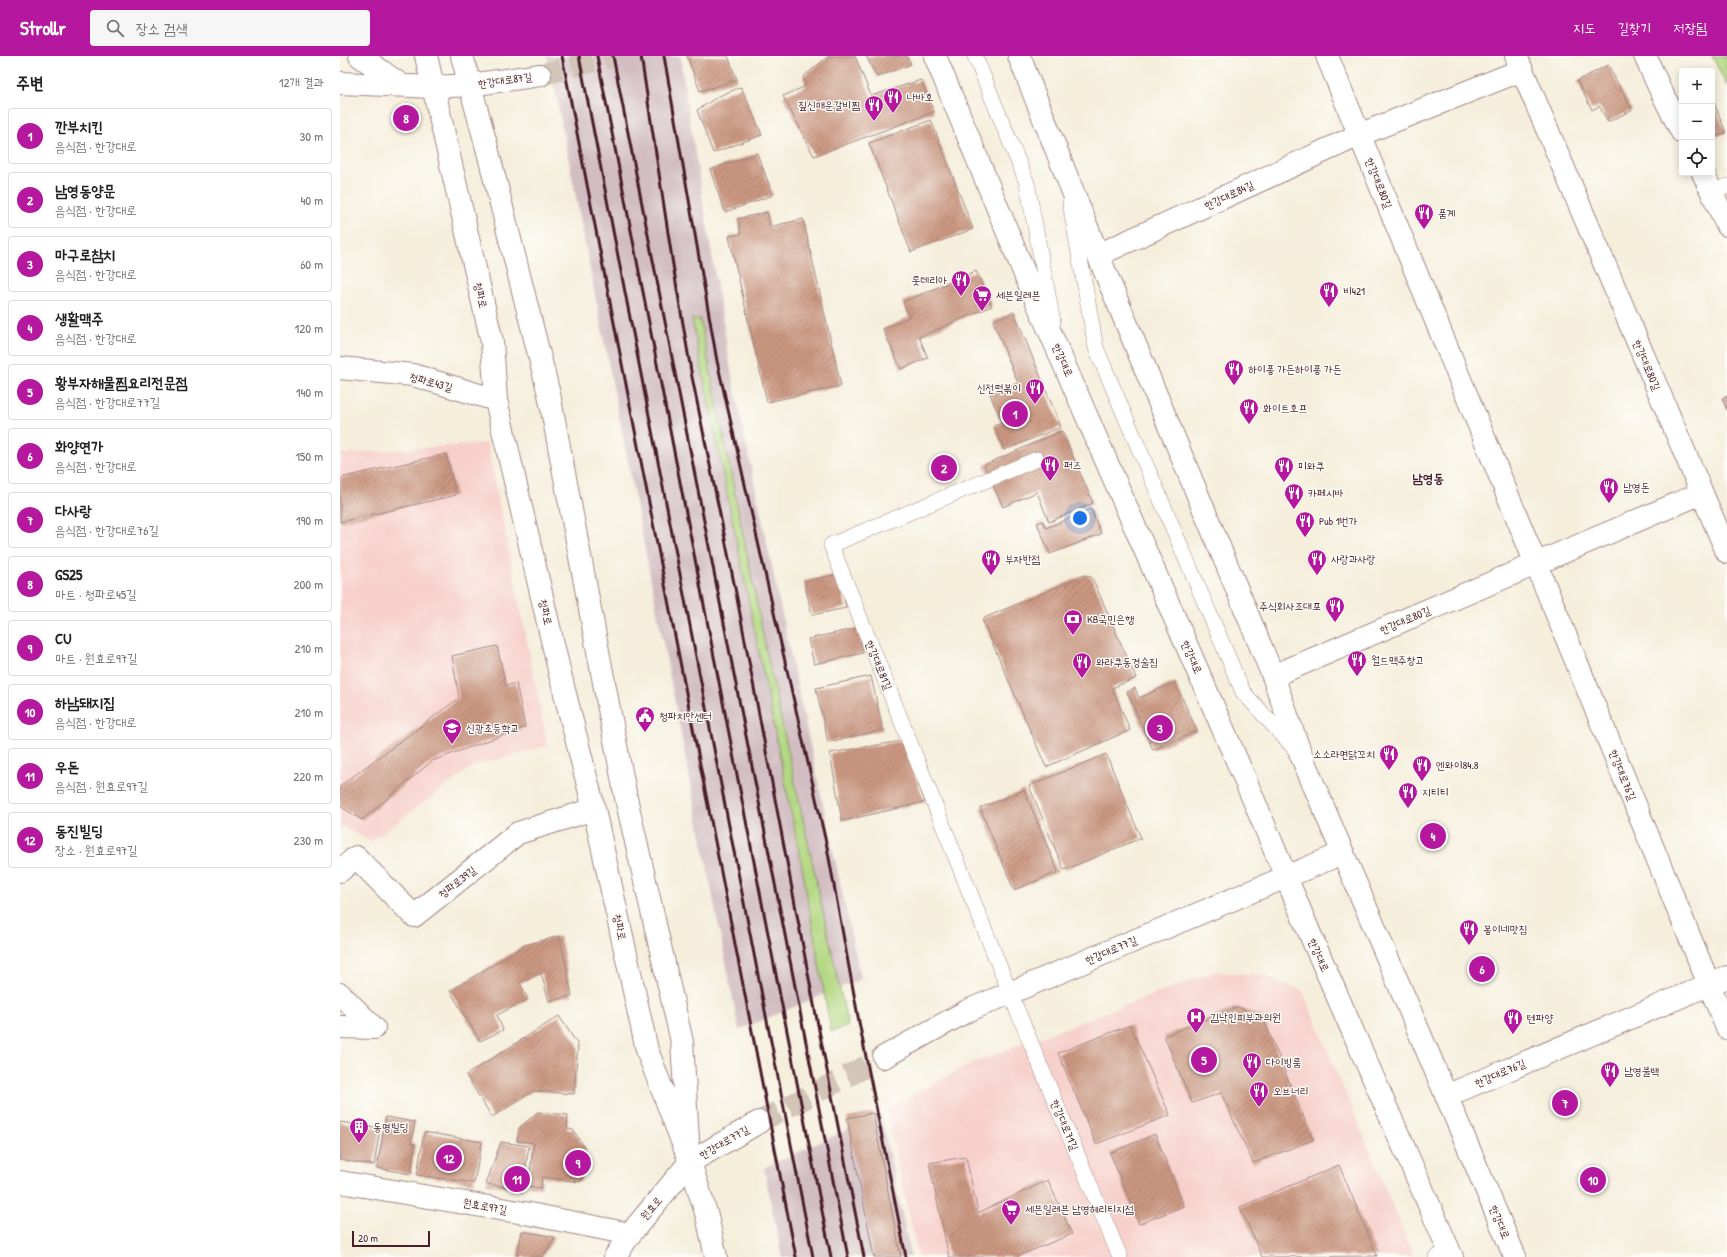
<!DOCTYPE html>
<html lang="ko">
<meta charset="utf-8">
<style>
:root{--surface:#fff;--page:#f6f6f6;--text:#202124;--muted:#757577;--line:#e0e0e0;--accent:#b5179e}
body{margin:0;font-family:"Patrick Hand","Poor Story",sans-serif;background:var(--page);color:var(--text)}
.controls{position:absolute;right:12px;top:12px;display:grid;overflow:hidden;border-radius:4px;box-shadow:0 2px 10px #0003}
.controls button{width:36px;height:36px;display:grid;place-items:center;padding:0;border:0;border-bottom:1px solid var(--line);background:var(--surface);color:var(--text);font:20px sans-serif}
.scale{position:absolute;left:12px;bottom:10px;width:78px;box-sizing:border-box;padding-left:4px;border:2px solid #4a1f2b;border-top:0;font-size:11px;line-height:14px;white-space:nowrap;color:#4a1f2b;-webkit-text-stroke:3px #fdfcf7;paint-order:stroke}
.you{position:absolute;left:740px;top:462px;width:14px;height:14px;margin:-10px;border:3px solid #fff;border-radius:50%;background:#1a73e8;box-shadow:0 0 0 6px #1a73e833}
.badge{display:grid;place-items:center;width:26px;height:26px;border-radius:50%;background:var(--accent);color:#fff;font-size:13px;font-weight:700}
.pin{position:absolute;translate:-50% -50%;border:2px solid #fff;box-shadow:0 1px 4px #0006}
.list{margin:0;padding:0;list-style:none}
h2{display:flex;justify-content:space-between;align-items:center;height:52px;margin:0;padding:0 16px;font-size:17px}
h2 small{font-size:13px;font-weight:400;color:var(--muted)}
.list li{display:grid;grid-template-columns:26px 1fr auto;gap:12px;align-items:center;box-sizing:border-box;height:56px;margin:0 8px 8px;padding:0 8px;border:1px solid var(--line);border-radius:4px}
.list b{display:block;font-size:15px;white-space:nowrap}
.list p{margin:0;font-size:13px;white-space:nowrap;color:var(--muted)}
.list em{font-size:13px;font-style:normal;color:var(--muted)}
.icon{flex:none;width:22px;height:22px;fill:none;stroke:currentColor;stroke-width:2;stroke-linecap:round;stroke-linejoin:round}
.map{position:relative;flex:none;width:1387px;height:1201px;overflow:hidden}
header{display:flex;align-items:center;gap:24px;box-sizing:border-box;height:56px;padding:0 20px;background:var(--accent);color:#fff}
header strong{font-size:19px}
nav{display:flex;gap:22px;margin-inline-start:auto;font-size:14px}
.search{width:280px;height:36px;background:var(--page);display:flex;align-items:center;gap:10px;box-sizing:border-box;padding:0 14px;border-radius:4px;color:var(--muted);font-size:15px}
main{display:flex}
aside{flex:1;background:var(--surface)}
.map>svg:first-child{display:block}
.built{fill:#f7d0cb}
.railway{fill:#d2bec2}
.green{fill:#b3d882;stroke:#7e7c56}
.building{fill:url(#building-hatch)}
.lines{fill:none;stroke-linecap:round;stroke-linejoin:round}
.minor-tunnel{stroke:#d3c5b8;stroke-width:22;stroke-dasharray:22 11;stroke-linecap:butt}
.secondary-tunnel{stroke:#d3c5b8;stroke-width:22;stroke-dasharray:22 11;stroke-linecap:butt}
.service-casing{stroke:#a08683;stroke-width:16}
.minor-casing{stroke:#a08683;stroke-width:24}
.secondary-casing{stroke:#a08683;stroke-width:24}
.primary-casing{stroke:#a08683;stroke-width:24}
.service{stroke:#fff;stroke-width:15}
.minor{stroke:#fff;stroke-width:22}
.secondary{stroke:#fff;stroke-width:22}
.primary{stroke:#fff;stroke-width:22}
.rail{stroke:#4a1f2b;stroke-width:3}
.labels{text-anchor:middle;stroke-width:3;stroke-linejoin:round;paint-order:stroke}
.street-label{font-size:11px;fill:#4a1f2b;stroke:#fdfcf7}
.poi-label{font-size:11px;fill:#4a1f2b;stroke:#fdfcf7;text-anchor:start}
.quarter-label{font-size:13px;font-weight:bold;fill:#4a1f2b;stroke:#fdfcf7}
</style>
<header>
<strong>Strollr</strong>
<div class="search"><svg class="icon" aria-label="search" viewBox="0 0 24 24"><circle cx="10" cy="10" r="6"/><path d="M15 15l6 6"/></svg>장소 검색</div>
<nav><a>지도</a><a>길찾기</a><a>저장됨</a></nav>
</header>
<main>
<aside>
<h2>주변<small>12개 결과</small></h2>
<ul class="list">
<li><span class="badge">1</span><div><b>깐부치킨</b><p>음식점 · 한강대로</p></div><em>30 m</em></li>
<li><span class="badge">2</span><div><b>남영동양문</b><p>음식점 · 한강대로</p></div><em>40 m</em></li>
<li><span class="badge">3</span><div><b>마구로참치</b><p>음식점 · 한강대로</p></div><em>60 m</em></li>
<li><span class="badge">4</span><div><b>생활맥주</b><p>음식점 · 한강대로</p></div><em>120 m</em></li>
<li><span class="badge">5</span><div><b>황부자해물찜요리전문점</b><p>음식점 · 한강대로77길</p></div><em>140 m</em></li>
<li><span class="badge">6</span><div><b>화양연가</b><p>음식점 · 한강대로</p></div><em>150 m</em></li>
<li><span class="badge">7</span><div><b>다사랑</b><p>음식점 · 한강대로76길</p></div><em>190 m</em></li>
<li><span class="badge">8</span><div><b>GS25</b><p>마트 · 청파로45길</p></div><em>200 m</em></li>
<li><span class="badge">9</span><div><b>CU</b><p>마트 · 원효로97길</p></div><em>210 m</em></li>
<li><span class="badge">10</span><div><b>하남돼지집</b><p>음식점 · 한강대로</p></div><em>210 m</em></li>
<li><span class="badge">11</span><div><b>우돈</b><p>음식점 · 원효로97길</p></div><em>220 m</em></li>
<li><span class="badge">12</span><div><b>동진빌딩</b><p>장소 · 원효로97길</p></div><em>230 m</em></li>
</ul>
</aside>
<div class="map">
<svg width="1387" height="1201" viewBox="0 0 1387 1201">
<defs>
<pattern id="building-hatch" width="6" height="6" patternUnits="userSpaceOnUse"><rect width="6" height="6" fill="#cb9781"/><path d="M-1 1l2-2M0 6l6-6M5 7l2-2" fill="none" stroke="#a77b6a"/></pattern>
</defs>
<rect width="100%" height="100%" fill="#fdfcf7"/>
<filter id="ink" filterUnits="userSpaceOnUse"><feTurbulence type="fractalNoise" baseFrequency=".025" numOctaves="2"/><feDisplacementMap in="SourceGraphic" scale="8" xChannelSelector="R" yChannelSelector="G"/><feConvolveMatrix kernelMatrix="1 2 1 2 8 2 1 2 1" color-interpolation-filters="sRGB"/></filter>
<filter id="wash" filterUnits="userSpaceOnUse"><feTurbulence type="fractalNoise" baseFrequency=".012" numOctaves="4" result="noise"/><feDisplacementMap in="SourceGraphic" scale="16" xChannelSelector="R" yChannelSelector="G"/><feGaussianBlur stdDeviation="0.9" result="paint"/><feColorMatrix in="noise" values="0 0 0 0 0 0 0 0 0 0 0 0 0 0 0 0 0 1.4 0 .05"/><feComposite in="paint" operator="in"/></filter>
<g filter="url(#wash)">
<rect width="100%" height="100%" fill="#f5eedb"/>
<path class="built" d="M 147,387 L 208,690 L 135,709 L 30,786 L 3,771 L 0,773 L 0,398 Z
M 874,916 L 922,919 L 963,935 L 1074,1201 L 578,1201 L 546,1053 L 634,1006 Z"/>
<path class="railway" d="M 207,0 L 340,0 L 350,66 L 391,315 L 450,597 L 521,923 L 399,974 L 217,44 Z
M 541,1058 L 571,1201 L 442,1201 L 424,1112 Z"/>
<path class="green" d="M 1372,0 L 1387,0 L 1387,30 Z
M 352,263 L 360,263 L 428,603 L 508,970 L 491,976 L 462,811 Z"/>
<g id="blocks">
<path class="building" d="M 347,0 L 388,0 L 397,24 L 360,35 Z
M 489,0 L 515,0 L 531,40 L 581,24 L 594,56 L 474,100 L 443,40 L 466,30 L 463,21 Z
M 526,0 L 567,0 L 571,8 L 537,21 Z
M 1268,9 L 1292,54 L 1268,66 L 1259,50 L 1252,54 L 1237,25 Z
M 401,31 L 422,79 L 373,97 L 357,54 L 379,40 Z
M 1372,41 L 1386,77 L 1373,82 L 1372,79 Z
M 591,64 L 633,173 L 571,196 L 529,87 Z
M 417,97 L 433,139 L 385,156 L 370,114 Z
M 427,156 L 430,171 L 463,163 L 501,330 L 427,346 L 389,180 L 401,178 L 398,163 Z
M 636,215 L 652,250 L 579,281 L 588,302 L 561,313 L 543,273 L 569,261 L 563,246 Z
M 674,256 L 721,371 L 664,394 L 654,370 L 662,367 L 650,338 L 678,327 L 653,265 Z
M 1387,340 L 1387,354 L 1382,342 Z
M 722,375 L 753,447 L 709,466 L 697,436 L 663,451 L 644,409 Z
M 106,398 L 116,439 L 0,466 L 0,422 Z
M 751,453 L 761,478 L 710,498 L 697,467 L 703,465 L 706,472 Z
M 499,518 L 506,552 L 472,559 L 464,525 Z
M 745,519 L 751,521 L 754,526 L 796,622 L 772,632 L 790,674 L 706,711 L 642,563 Z
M 518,572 L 523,597 L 474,608 L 468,583 Z
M 157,590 L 166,630 L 176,627 L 185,671 L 92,705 L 22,764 L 0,750 L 0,730 L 119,642 L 112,600 Z
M 531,620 L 543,674 L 488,686 L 476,632 Z
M 835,626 L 857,675 L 813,694 L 787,636 L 795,632 L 799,642 Z
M 562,685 L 585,746 L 502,765 L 490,697 Z
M 766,698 L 801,782 L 724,814 L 689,730 Z
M 684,734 L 718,816 L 674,834 L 640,752 Z
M 220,880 L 232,940 L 209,945 L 201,917 L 180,927 L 188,943 L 157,959 L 163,974 L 140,985 L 110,935 L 185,889 Z
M 897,951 L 922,960 L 973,1084 L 913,1107 L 881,1037 L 852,1047 L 824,980 Z
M 219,960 L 238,989 L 234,1038 L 193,1035 L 152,1061 L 126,1019 Z
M 790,969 L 830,1059 L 756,1088 L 718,997 Z
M 198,1056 L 228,1059 L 227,1073 L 233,1074 L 245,1092 L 242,1123 L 240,1126 L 202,1121 L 201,1132 L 188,1130 L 194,1087 L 177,1085 L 179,1072 Z
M 533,1057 L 539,1089 L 561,1201 L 534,1201 L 509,1073 L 507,1062 Z
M 46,1061 L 75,1066 L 71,1087 L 75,1088 L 71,1118 L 37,1112 Z
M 0,1066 L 40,1072 L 34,1109 L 0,1104 Z
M 84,1076 L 142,1086 L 134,1127 L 77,1119 Z
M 815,1078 L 844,1150 L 799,1168 L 770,1097 Z
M 161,1086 L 189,1090 L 182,1134 L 146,1128 Z
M 626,1101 L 638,1157 L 708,1124 L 732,1178 L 676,1201 L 609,1201 L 589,1107 Z
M 999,1109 L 1037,1200 L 922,1201 L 900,1151 Z
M 182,1175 L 215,1181 L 202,1201 L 177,1201 Z"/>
</g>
</g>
<g filter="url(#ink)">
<use href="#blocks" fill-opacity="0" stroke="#a08683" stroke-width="1"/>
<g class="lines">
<path class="minor-tunnel" d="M 200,19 L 273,0"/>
<path class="secondary-tunnel" d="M 419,1066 L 544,1001"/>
<defs>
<path id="service" d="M 635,0 L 687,127 L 713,266
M 1373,136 L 1387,130
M 730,147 L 756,292 L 903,636 L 955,693
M 697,403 L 491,489 L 670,937 L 780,1201
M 1096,1201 L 1110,1196"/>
<path id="minor" d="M 20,0 L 61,29
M 987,0 L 1387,972
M 1176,0 L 1387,496
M 1305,0 L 1320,33 L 1342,76
M 0,27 L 93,31 L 130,29 L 200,19
M 1363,117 L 1387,169
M 758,199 L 1019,79 L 1182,14
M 0,312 L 73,319 L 156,344
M 933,620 L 1362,437
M 0,815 L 16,801 L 74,860 L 178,777 L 254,753
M 0,938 L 34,972 L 0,971
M 1106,1040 L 1387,921
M 0,1126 L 190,1158 L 290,1178"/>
<path id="secondary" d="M 544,1001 L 627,955 L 1003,797
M 350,1106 L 419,1066"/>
<path id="primary" d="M 86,0 L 152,286 L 156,344 L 220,618 L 254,753 L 307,994 L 350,1106 L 367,1160 L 376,1201
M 122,0 L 146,88 L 209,338 L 286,742 L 342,986 L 348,1084
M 595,0 L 686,221 L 904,721 L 970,878 L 1112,1201
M 679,0 L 758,199 L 933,620 L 961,699 L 1175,1201
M 275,1201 L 290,1178 L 350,1106"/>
</defs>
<use href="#service" class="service-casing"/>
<use href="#minor" class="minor-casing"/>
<use href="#secondary" class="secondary-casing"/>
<use href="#primary" class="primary-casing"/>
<use href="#service" class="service"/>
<use href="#minor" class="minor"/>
<use href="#secondary" class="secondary"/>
<use href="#primary" class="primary"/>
<path class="rail" d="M 222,0 L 456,1201
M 239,0 L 473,1201
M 257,0 L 491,1201
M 273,0 L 508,1201
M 301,0 L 333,209 L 352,321 L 396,537 L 475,954 L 524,1201
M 324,0 L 377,305 L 487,791 L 519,966 L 566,1201"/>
</g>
</g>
<defs>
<symbol id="restaurant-pin" viewBox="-11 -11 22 30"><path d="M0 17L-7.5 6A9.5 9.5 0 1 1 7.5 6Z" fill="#b5179e" stroke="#fdfcf7"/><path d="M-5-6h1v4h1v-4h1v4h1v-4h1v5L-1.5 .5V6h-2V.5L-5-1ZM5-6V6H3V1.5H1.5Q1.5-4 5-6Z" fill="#fff"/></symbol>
<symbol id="supermarket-pin" viewBox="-11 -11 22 30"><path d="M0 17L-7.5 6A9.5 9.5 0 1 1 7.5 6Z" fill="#b5179e" stroke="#fdfcf7"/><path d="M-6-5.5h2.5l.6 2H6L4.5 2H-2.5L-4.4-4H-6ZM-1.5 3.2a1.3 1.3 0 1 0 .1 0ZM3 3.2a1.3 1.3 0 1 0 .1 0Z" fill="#fff"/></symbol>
<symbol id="bank-pin" viewBox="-11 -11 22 30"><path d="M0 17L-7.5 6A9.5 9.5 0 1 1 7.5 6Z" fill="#b5179e" stroke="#fdfcf7"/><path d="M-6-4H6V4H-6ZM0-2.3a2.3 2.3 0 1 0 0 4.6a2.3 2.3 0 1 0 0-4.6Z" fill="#fff"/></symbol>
<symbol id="civic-pin" viewBox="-11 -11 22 30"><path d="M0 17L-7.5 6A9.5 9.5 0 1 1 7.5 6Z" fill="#b5179e" stroke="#fdfcf7"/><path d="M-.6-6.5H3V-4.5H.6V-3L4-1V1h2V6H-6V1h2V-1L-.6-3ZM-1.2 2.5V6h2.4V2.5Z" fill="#fff"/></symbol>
<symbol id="school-pin" viewBox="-11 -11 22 30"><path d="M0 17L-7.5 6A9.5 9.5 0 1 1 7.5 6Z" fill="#b5179e" stroke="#fdfcf7"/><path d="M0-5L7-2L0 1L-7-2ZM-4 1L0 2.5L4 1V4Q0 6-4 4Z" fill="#fff"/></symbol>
<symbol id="hospital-pin" viewBox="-11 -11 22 30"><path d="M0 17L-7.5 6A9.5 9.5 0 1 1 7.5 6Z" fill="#b5179e" stroke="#fdfcf7"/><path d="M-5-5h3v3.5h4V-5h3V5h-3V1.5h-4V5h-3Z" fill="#fff"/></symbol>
<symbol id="building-pin" viewBox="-11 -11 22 30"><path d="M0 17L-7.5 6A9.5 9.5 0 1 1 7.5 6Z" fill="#b5179e" stroke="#fdfcf7"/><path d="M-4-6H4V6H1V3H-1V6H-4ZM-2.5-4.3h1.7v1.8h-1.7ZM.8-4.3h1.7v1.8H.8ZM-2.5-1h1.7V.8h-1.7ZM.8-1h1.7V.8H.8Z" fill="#fff"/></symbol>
</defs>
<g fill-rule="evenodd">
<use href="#restaurant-pin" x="542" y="30" width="22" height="30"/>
<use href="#restaurant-pin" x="523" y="38" width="22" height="30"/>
<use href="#restaurant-pin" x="1073" y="146" width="22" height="30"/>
<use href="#restaurant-pin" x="610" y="213" width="22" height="30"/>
<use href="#restaurant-pin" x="978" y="224" width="22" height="30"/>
<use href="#supermarket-pin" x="631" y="228" width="22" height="30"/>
<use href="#restaurant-pin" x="883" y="302" width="22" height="30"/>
<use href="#restaurant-pin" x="684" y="321" width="22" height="30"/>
<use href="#restaurant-pin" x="898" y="341" width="22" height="30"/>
<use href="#restaurant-pin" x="699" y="398" width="22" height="30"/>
<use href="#restaurant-pin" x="933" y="399" width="22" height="30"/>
<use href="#restaurant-pin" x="1258" y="420" width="22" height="30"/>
<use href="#restaurant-pin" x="943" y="426" width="22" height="30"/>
<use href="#restaurant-pin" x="954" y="454" width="22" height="30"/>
<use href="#restaurant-pin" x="640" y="492" width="22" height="30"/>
<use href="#restaurant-pin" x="966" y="492" width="22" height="30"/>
<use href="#restaurant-pin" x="984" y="539" width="22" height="30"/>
<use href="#bank-pin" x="722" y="552" width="22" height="30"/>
<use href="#restaurant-pin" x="1006" y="593" width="22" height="30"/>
<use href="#restaurant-pin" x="731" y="595" width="22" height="30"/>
<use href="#civic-pin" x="294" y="649" width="22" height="30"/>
<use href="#school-pin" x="101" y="661" width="22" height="30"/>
<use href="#restaurant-pin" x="1038" y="687" width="22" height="30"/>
<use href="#restaurant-pin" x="1071" y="698" width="22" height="30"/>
<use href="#restaurant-pin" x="1057" y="725" width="22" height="30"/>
<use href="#restaurant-pin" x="1118" y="862" width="22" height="30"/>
<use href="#hospital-pin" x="845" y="950" width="22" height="30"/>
<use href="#restaurant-pin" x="1162" y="951" width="22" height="30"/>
<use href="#restaurant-pin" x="901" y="995" width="22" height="30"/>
<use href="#restaurant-pin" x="1259" y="1004" width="22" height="30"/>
<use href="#restaurant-pin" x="908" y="1024" width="22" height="30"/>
<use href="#building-pin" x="8" y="1060" width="22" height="30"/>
<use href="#supermarket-pin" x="660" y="1142" width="22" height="30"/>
</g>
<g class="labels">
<g class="street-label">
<text transform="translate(165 24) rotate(-8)" y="4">한강대로87길</text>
<text transform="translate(1039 127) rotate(68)" y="4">한강대로80길</text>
<text transform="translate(889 139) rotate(-25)" y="4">한강대로84길</text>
<text transform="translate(141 239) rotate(77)" y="4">청파로</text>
<text transform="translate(723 304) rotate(66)" y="4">한강대로</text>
<text transform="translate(1307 309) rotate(67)" y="4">한강대로80길</text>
<text transform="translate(91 326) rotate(15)" y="4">청파로43길</text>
<text transform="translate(206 556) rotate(77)" y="4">청파로</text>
<text transform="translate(1065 564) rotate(-23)" y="4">한강대로80길</text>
<text transform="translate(852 601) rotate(66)" y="4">한강대로</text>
<text transform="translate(539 609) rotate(68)" y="4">한강대로81길</text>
<text transform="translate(1283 719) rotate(68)" y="4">한강대로76길</text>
<text transform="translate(117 826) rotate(-38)" y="4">청파로39길</text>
<text transform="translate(280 871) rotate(78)" y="4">청파로</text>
<text transform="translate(771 894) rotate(-23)" y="4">한강대로77길</text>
<text transform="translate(979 899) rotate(66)" y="4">한강대로</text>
<text transform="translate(1160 1017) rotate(-23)" y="4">한강대로76길</text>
<text transform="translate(725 1069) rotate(67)" y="4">한강대로71길</text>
<text transform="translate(384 1086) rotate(-30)" y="4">한강대로77길</text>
<text transform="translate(145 1150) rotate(10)" y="4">원효로97길</text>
<text transform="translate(311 1152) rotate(-50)" y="4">원효로</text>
<text transform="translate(1160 1166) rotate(67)" y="4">한강대로</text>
</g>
<g class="poi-label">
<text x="567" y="45">나바호</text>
<text x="520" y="53" text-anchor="end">짚신매운갈비찜</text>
<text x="1098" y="161">품계</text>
<text x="607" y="228" text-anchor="end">롯데리아</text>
<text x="1003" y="239">비421</text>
<text x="656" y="243">세븐일레븐</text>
<text x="908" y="317">하이퐁 가든하이퐁 가든</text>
<text x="681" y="336" text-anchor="end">신전떡볶이</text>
<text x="923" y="356">화이트호프</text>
<text x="724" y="413">퍼즈</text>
<text x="958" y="414">미와쿠</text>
<text x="1283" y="435">남영돈</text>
<text x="968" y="441">카페시바</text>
<text x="979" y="469">Pub 1번가</text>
<text x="665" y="507">부자반점</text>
<text x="991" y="507">사랑과사랑</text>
<text x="981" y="554" text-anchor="end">주식회사조대포</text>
<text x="747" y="567">KB국민은행</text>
<text x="1031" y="608">월드맥주창고</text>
<text x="756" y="610">와라쿠동경술집</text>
<text x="319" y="664">청파치안센터</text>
<text x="126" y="676">신광초등학교</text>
<text x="1035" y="702" text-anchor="end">소소라면닭꼬치</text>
<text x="1096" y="713">엔와이84.8</text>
<text x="1082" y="740">지티티</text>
<text x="1143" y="877">봉이네맛집</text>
<text x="870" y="965">김낙인피부과의원</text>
<text x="1187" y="966">텐파양</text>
<text x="926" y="1010">다이빙룸</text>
<text x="1284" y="1019">남영불백</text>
<text x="933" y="1039">오브너리</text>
<text x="33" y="1075">동명빌딩</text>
<text x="685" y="1157">세븐일레븐 남영헤리티지점</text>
</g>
<g class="quarter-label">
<text x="1088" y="427">남영동</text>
</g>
</g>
</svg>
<div class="controls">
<button>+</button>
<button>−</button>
<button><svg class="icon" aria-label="locate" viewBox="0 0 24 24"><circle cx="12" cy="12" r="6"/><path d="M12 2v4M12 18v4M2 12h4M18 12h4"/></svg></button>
</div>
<div class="scale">20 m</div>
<div class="you"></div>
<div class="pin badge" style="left:675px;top:358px">1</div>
<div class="pin badge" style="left:604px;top:412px">2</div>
<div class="pin badge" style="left:820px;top:672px">3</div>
<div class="pin badge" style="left:1093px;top:780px">4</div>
<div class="pin badge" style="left:864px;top:1004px">5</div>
<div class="pin badge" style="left:1142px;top:913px">6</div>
<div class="pin badge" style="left:1225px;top:1047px">7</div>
<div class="pin badge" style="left:66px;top:62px">8</div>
<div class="pin badge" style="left:238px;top:1107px">9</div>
<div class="pin badge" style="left:1253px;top:1124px">10</div>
<div class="pin badge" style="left:177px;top:1123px">11</div>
<div class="pin badge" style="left:109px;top:1102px">12</div>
</div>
</main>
